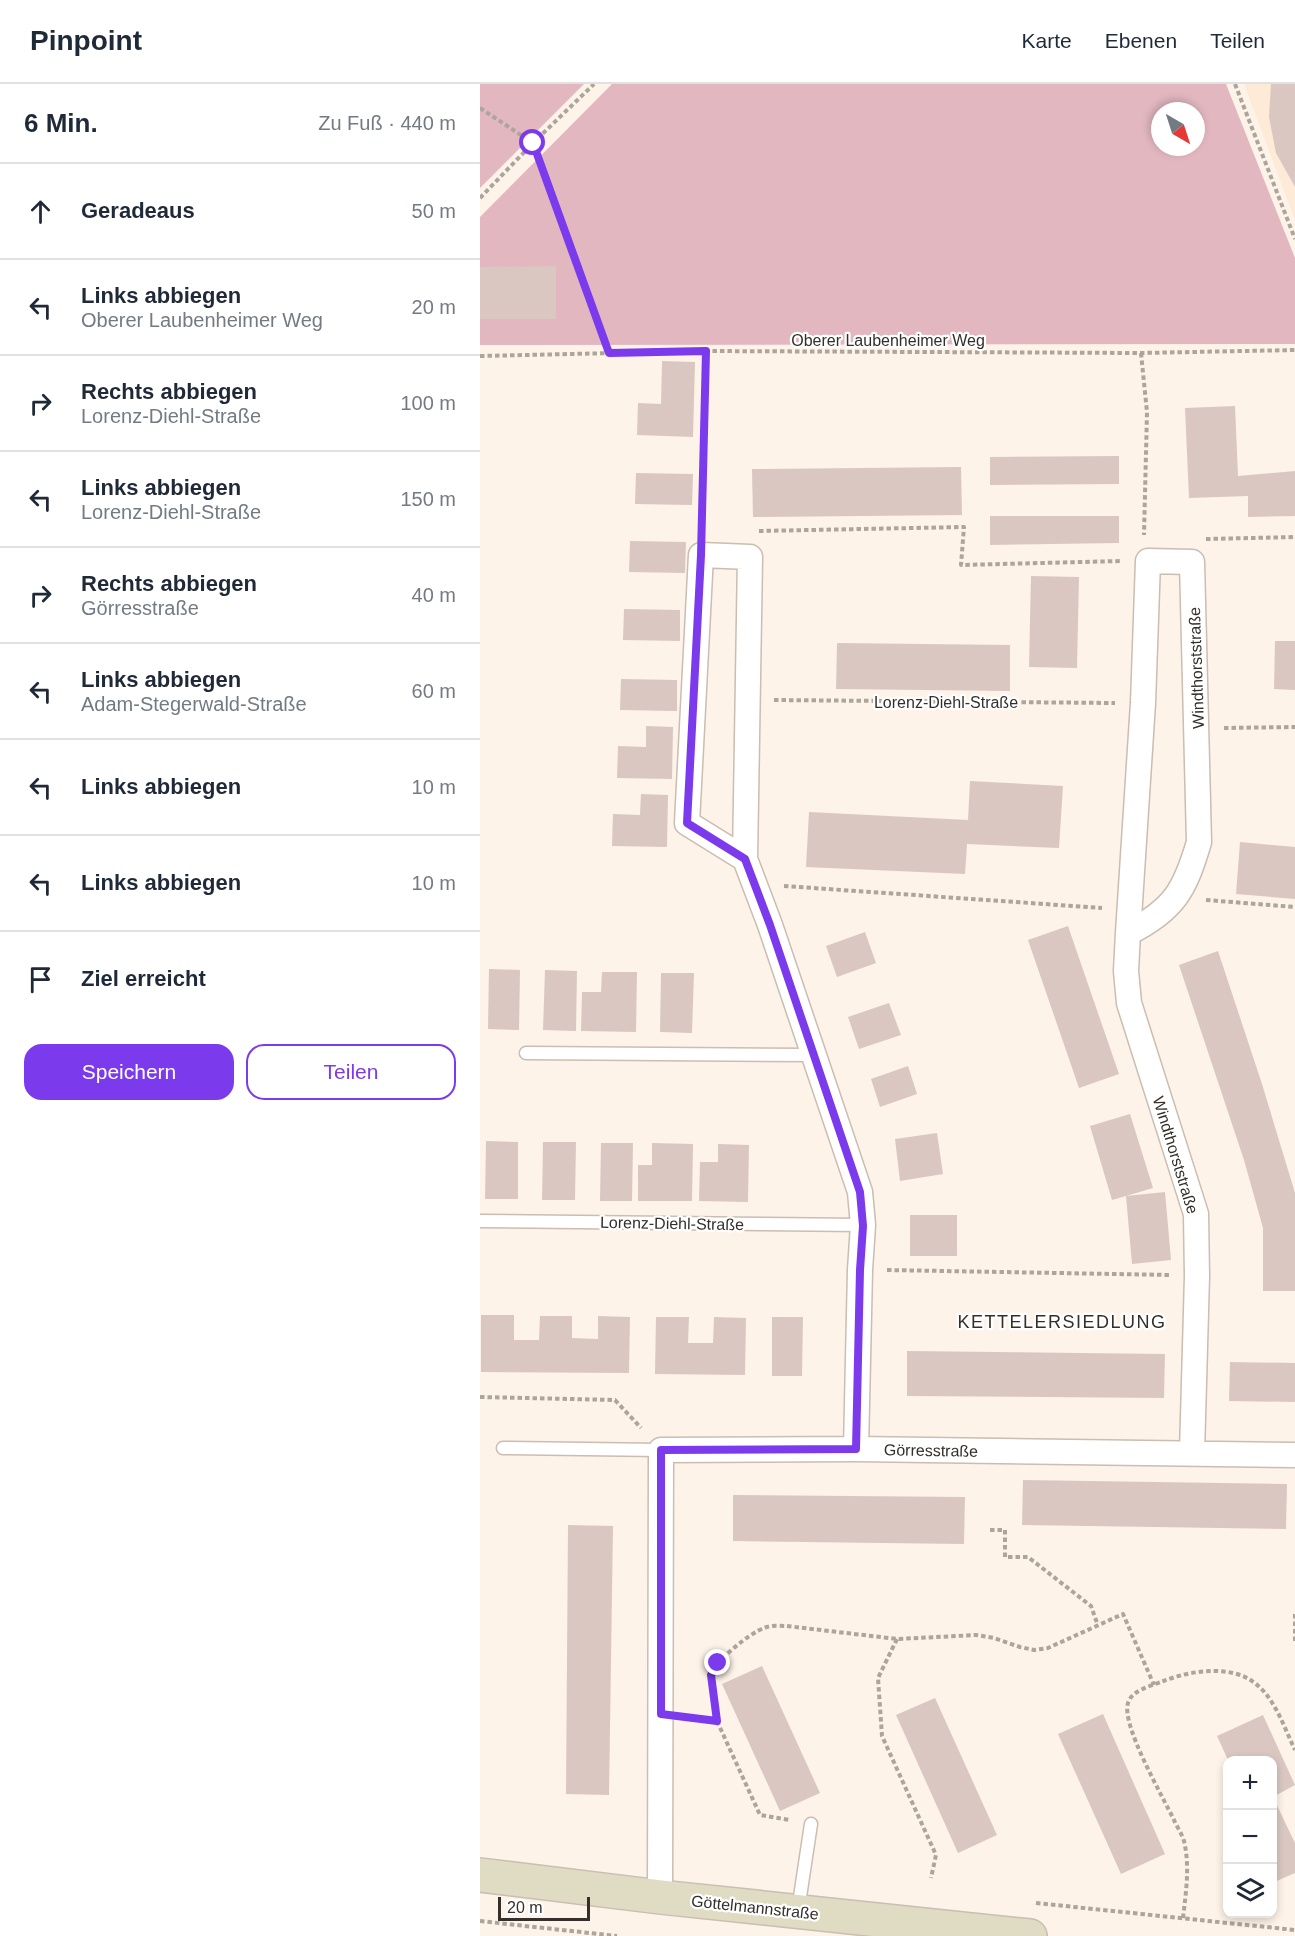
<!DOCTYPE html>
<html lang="de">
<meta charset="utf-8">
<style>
:root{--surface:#fff;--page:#f6f6f7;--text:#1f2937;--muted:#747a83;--line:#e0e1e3;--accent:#7c3aed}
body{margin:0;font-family:Arial,sans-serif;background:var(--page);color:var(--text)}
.controls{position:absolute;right:18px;bottom:18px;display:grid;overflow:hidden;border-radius:12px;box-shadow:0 3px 9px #0003}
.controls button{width:54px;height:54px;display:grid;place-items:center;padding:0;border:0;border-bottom:2px solid var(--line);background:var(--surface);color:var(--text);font:30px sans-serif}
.compass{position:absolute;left:671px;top:18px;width:54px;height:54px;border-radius:50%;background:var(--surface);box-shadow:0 3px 9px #0003;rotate:141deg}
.scale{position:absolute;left:18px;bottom:15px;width:92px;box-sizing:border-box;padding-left:6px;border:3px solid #342f2a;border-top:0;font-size:16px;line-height:21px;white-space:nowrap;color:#342f2a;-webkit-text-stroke:4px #fff;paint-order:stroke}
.stop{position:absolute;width:18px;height:18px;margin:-14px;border:4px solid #7c3aed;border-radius:50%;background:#fff}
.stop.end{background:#7c3aed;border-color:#fff;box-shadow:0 2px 6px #0008}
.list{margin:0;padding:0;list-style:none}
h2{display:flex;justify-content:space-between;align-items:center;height:78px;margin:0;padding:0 24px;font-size:26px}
h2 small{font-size:20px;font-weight:400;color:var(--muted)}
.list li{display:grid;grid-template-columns:39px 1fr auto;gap:18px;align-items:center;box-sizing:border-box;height:96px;padding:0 24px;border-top:2px solid var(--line)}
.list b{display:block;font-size:22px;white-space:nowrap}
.list p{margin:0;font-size:20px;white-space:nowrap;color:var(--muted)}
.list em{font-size:20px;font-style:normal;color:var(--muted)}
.actions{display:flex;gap:12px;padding:18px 24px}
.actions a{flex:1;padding:14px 0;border:2px solid var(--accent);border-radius:18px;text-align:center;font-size:21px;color:var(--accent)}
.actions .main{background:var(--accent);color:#fff}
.icon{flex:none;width:33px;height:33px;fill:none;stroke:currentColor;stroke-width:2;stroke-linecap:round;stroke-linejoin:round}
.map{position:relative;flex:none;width:815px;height:1852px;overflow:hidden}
header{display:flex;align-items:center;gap:36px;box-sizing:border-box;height:84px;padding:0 30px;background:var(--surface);border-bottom:2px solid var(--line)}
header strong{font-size:28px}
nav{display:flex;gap:33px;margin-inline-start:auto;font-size:21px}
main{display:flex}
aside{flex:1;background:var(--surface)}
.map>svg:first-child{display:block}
.built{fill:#fdead7}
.green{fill:#e2b7c0;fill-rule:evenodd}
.building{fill:#dac7c2}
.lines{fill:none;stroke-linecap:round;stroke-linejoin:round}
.lane-casing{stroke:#cabdb1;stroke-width:15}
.street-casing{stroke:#cabdb1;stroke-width:27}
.secondary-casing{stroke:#cabdb1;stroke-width:36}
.path{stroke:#ada59c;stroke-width:4;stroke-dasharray:4.5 3;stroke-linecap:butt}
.lane{stroke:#fff;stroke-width:12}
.street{stroke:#fff;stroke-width:24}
.secondary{stroke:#e0dbc3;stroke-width:33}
.route{stroke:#7c3aed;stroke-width:8}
.labels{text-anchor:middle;stroke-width:4.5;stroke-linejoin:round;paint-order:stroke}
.street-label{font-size:16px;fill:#342f2a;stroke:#fff}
.neighbourhood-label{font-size:18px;letter-spacing:1.5px;fill:#342f2a;stroke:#fff}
</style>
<header>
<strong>Pinpoint</strong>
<nav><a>Karte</a><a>Ebenen</a><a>Teilen</a></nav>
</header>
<main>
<aside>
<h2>6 Min.<small>Zu Fuß · 440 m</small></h2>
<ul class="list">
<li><svg class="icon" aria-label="ahead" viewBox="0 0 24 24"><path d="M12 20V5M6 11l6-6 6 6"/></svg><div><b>Geradeaus</b></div><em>50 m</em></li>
<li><svg class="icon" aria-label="left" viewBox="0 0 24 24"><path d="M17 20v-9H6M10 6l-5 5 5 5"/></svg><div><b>Links abbiegen</b><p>Oberer Laubenheimer Weg</p></div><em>20 m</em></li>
<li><svg class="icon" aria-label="right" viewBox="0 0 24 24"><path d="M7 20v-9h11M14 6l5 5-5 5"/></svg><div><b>Rechts abbiegen</b><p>Lorenz-Diehl-Straße</p></div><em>100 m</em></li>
<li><svg class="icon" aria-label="left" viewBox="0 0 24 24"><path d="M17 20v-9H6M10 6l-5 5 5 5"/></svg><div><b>Links abbiegen</b><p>Lorenz-Diehl-Straße</p></div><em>150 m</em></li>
<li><svg class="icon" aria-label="right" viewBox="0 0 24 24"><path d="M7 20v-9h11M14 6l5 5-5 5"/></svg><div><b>Rechts abbiegen</b><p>Görresstraße</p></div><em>40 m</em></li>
<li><svg class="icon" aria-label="left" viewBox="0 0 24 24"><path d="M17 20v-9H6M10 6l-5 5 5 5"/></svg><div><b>Links abbiegen</b><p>Adam-Stegerwald-Straße</p></div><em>60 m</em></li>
<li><svg class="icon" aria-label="left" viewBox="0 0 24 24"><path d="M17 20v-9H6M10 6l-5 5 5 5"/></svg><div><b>Links abbiegen</b></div><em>10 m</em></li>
<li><svg class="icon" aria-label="left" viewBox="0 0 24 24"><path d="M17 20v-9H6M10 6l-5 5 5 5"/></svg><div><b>Links abbiegen</b></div><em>10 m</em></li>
<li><svg class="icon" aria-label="arrive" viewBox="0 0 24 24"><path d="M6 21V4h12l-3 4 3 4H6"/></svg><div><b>Ziel erreicht</b></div></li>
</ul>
<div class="actions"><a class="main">Speichern</a><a>Teilen</a></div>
</aside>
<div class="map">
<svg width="815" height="1852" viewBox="0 0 815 1852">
<rect width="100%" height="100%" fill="#fdf3e8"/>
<path class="built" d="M 764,0 L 815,0 L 815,136 Z"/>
<path class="green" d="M 0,0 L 104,0 L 0,104 Z
M 132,0 L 746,0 L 815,174 L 815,260 L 0,261 L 0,133 ZM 680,27 L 716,27 L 716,63 L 680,63 Z"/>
<path class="building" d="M 791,0 L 815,0 L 815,103 L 796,69 L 789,33 Z
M 76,182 L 76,235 L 0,235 L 0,183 Z
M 182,277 L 215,278 L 213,353 L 157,351 L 158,319 L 181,320 Z
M 755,322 L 758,392 L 815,387 L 815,432 L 768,433 L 768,412 L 709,414 L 705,324 Z
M 639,372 L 639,400 L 510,401 L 510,373 Z
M 481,383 L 482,431 L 273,433 L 272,385 Z
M 156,389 L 213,390 L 212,421 L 155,420 Z
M 510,432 L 639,432 L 639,459 L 510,461 Z
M 150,457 L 206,458 L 205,489 L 149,488 Z
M 551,492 L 599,493 L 597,584 L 549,583 Z
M 144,525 L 200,526 L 200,557 L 143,556 Z
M 795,557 L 815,557 L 815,606 L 794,605 Z
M 357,559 L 530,561 L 530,607 L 356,605 Z
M 141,595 L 197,596 L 197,627 L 140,626 Z
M 166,642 L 193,643 L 192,695 L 137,694 L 138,662 L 166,663 Z
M 490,697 L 583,702 L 579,764 L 487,760 L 485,790 L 326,783 L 329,728 L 488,736 Z
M 161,710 L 188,711 L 187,763 L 132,762 L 133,730 L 160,731 Z
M 760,758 L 815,763 L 815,815 L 756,810 Z
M 588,842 L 639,990 L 599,1004 L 548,856 Z
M 385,848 L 396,879 L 357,893 L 346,862 Z
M 738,867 L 782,1000 L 815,1109 L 815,1207 L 783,1207 L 783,1144 L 764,1076 L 699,881 Z
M 9,885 L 40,886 L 39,946 L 8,945 Z
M 65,886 L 97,887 L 96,947 L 63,946 Z
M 122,888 L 157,888 L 156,948 L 101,947 L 102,908 L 121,908 Z
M 181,889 L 214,889 L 212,949 L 180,948 Z
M 409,919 L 421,951 L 379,965 L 368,933 Z
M 428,982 L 437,1010 L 400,1023 L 391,995 Z
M 650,1030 L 673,1104 L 646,1112 L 685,1108 L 691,1176 L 652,1180 L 646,1112 L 632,1116 L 610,1042 Z
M 457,1049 L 463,1090 L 420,1097 L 415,1055 Z
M 6,1057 L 38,1058 L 38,1115 L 5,1115 Z
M 63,1058 L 96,1058 L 95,1116 L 62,1116 Z
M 121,1059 L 153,1059 L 152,1117 L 120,1117 Z
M 172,1059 L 213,1060 L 212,1117 L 158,1117 L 158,1081 L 172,1081 Z
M 238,1060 L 269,1061 L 268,1118 L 219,1117 L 220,1078 L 238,1078 Z
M 430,1131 L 477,1131 L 477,1172 L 430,1172 Z
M 1,1231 L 34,1231 L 34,1256 L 59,1256 L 60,1232 L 92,1232 L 92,1254 L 118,1255 L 118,1232 L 150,1233 L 149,1289 L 1,1288 Z
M 176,1233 L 209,1233 L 208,1259 L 233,1259 L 234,1233 L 266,1234 L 265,1291 L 175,1290 Z
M 292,1233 L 323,1233 L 322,1292 L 292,1292 Z
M 427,1267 L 685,1270 L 684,1314 L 427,1312 Z
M 750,1278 L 815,1279 L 815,1318 L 749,1317 Z
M 543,1396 L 807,1400 L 806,1445 L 542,1441 Z
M 253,1411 L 485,1413 L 484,1460 L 253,1457 Z
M 88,1441 L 133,1442 L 129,1711 L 86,1710 Z
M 282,1582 L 340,1709 L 300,1727 L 242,1600 Z
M 455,1614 L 517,1751 L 478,1769 L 416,1631 Z
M 623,1630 L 685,1770 L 641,1790 L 578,1650 Z
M 783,1631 L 815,1701 L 793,1713 L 815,1759 L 815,1789 L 792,1799 L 792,1676 L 748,1676 L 737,1652 Z"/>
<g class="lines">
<defs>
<path id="lane" d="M 46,969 L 334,971
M 0,1137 L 383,1141
M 23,1364 L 181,1366
M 318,1826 L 331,1740"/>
<path id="street" d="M 265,775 L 207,739 L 221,471 L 270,473 L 265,775 L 290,841 L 380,1108 L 383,1141 L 380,1186 L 376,1365
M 648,849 L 663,619 L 668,477 L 712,478 L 719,758 C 705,806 694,826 648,849 L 646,887 L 649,919 L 716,1130 L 717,1192 L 712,1369
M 180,1813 L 181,1366 L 376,1365 L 815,1371"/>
<path id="secondary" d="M 0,1791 L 180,1813 L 550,1852"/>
</defs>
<use href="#lane" class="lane-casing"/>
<use href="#street" class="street-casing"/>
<use href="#secondary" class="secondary-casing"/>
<path class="path" d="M 755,0 L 815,155
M 0,24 L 53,59 L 129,269
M 0,114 L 53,59 L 114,0
M 661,269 L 667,328 L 664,451
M 0,272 L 226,267 L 661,269 L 815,266
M 222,444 L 226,267
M 279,447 L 484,443 L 481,481 L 642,477
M 726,455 L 815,453
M 294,616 L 635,619
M 744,644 L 815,643
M 304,802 L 622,824
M 726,816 L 815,823
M 407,1186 L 691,1191
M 0,1313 L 135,1316 L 161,1344
M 510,1446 L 525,1446 L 525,1473 L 548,1473 L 611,1522 L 617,1539
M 815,1530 L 815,1559
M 417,1555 L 398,1594 L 402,1652 L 456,1771 L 451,1794
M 206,1633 L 237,1637 C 236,1627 230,1597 232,1590 C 236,1576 270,1549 284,1544 C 291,1541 300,1542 307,1542 L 417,1555 L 496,1551 L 514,1554 L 540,1563 L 554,1566 L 568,1564 L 643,1530 L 674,1601
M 237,1637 L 280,1731 L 310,1736
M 556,1819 L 815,1846
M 703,1834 C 706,1808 710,1782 704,1757 C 702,1750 697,1743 694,1736 C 683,1713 641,1641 648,1619 C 651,1607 670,1602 681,1598 C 703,1589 733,1583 757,1590 C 791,1600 801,1637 815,1666
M 0,1837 L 137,1852"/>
<use href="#lane" class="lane"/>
<use href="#street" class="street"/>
<use href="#secondary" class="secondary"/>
</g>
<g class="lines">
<path class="route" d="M 53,59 L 129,269 L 226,267 L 221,471 L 207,739 L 265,775 L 290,841 L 380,1108 L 383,1142 L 380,1186 L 376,1365 L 181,1366 L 181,1630 L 237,1637 L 231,1591 L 238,1579"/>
</g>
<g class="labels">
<g class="street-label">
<text x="408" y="262">Oberer Laubenheimer Weg</text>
<text transform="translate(716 584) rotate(-92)" y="6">Windthorststraße</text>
<text x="466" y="624">Lorenz-Diehl-Straße</text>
<text transform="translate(696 1071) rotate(73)" y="6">Windthorststraße</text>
<text transform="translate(192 1139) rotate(1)" y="6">Lorenz-Diehl-Straße</text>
<text transform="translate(451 1366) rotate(1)" y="6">Görresstraße</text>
<text transform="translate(275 1823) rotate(6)" y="6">Göttelmannstraße</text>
</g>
<g class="neighbourhood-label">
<text x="582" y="1244">KETTELERSIEDLUNG</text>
</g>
</g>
</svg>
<div class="controls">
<button>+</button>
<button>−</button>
<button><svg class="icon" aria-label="layers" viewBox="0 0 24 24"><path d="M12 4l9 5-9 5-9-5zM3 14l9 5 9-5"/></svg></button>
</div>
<svg class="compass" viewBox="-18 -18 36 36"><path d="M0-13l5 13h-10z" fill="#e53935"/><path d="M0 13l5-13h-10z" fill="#747a83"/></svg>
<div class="scale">20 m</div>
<div class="stop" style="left:53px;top:59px"></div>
<div class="stop end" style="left:238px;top:1579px"></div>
</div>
</main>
